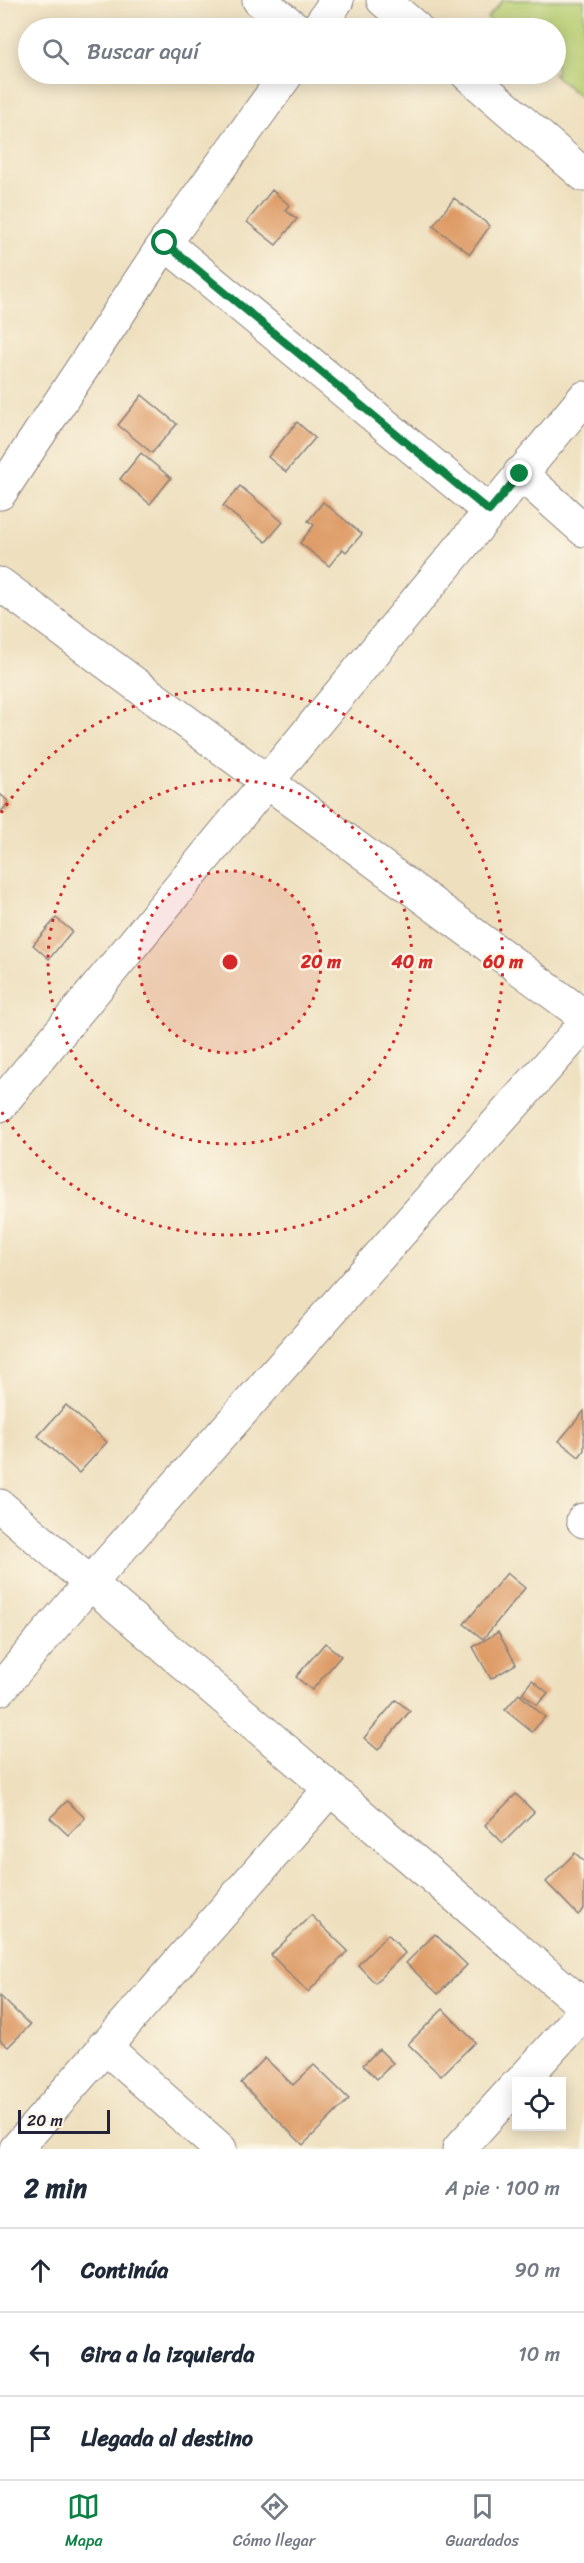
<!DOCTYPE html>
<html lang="es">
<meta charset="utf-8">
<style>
:root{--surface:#fff;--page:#f2f2f3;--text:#1f2937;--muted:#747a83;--line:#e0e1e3;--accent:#0b8043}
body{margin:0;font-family:Sriracha,sans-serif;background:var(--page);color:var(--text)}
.controls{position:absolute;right:18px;bottom:18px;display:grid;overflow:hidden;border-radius:0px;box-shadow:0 3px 15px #0003}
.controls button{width:54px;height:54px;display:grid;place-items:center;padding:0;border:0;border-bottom:2px solid var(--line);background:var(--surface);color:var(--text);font:30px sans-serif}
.scale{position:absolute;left:18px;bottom:15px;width:92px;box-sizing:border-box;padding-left:6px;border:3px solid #22223b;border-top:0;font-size:16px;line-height:21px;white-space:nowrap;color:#22223b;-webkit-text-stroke:4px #fcf5e5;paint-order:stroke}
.stop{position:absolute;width:18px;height:18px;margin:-14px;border:4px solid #0b8043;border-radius:50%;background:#fff}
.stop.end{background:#0b8043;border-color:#fff;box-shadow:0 2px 6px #0008}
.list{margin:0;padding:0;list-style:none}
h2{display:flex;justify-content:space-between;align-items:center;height:78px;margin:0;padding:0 24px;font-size:26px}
h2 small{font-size:20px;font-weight:400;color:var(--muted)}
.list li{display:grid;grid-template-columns:39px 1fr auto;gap:18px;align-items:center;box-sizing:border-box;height:84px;padding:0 24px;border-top:2px solid var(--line)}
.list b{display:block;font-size:22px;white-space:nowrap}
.list em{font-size:20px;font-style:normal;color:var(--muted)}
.icon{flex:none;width:33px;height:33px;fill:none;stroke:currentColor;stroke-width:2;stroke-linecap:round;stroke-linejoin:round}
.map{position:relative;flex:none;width:584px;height:2149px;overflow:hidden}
.search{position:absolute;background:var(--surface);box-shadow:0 3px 15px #0003;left:18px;right:18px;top:18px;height:66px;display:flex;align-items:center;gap:15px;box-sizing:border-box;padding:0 21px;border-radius:33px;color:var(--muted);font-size:22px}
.sheet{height:330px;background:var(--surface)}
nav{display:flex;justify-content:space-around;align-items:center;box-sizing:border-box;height:84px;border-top:2px solid var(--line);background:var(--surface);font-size:16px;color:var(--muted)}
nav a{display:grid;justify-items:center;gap:3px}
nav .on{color:var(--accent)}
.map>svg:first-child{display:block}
.pitch{fill:#b7ce73;stroke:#6c7857;stroke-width:1.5}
.building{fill:#de9b66}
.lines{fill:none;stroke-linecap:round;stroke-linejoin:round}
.minor-casing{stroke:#88817d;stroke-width:35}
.minor{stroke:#fff;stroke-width:33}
.route{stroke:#0b8043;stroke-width:8}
.ring{fill:none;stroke:#d62828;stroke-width:3;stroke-dasharray:3 6}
.centre{fill:#d62828;stroke:#fcf5e5;stroke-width:3}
.ring-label{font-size:18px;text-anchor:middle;font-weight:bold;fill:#d62828;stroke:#fcf5e5;stroke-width:5;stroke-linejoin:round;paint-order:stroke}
</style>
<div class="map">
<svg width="584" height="2149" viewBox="0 0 584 2149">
<rect width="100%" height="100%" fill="#fcf5e5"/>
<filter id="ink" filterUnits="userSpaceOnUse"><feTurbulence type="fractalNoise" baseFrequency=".0167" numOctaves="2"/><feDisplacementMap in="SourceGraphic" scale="12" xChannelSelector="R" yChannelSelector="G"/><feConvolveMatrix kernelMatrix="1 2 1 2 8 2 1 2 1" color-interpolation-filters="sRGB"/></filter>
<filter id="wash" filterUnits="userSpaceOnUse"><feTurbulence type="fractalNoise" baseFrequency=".008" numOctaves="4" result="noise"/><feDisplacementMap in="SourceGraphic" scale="24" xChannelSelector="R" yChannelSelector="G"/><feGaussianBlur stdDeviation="1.35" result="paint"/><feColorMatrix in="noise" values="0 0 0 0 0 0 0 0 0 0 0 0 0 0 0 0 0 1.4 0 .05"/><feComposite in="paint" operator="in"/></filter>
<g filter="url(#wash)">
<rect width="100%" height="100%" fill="#eee0bf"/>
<path class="pitch" d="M 503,0 L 584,0 L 584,100 L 553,74 L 556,74 L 556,28 L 499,28 L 487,18 Z"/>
<g id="blocks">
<path class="building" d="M 272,190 L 289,205 L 285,210 L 297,219 L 276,245 L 247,222 Z
M 454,198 L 490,226 L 470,254 L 433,226 Z
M 142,395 L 177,424 L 152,453 L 118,425 Z
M 297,422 L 315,438 L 286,472 L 268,457 Z
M 141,453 L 171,478 L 150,504 L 120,479 Z
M 240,486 L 283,522 L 266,542 L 223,506 Z
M 323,502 L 362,534 L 346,552 L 343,549 L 329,566 L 300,543 L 314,525 L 308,521 Z
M 0,794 L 9,802 L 0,813 Z
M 56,918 L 72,931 L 49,959 L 33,945 Z
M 66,1405 L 107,1442 L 79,1473 L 38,1436 Z
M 584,1411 L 584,1450 L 579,1457 L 559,1441 Z
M 507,1573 L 525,1588 L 483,1639 L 464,1624 Z
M 498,1632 L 516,1664 L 491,1679 L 473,1647 Z
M 325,1643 L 341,1656 L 312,1690 L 296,1677 Z
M 532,1680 L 548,1693 L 537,1705 L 522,1693 Z
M 519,1694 L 545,1717 L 532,1732 L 505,1710 Z
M 396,1700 L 410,1711 L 378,1750 L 364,1738 Z
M 516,1794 L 534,1812 L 503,1843 L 485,1825 Z
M 67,1801 L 85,1818 L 68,1835 L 50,1818 Z
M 575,1853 L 584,1861 L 584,1909 L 578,1915 L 546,1882 Z
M 311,1915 L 348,1951 L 308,1992 L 271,1955 Z
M 388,1934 L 405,1953 L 375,1983 L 358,1965 Z
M 435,1934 L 467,1965 L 438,1994 L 406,1963 Z
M 0,1996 L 30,2025 L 8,2047 L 0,2040 Z
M 443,2009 L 475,2042 L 441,2076 L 408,2044 Z
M 379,2049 L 393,2063 L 377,2079 L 363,2065 Z
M 265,2058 L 293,2085 L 314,2065 L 349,2099 L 303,2145 L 241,2083 Z"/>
</g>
</g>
<g filter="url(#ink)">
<use href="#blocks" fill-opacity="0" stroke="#88817d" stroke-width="1.5"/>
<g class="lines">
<defs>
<path id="minor" d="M 259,0 L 295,28
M 383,0 L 416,28
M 318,28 L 337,0
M 467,74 L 584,175
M 165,243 L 489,511
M 520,473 L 584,530
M 0,493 L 165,243 L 287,74
M 0,584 L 584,1016
M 0,1105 L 584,398
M 0,1506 L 584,2006
M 583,1520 L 584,1521
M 0,1689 L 90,1583 L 584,1025
M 104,2046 L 220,2149
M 521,2082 L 584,2012
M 16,2149 L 330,1789
M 459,2149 L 516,2086"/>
</defs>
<use href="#minor" class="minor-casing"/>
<use href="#minor" class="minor"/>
</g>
</g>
<g class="lines" filter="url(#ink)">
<path class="route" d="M 165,243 L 489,511 L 520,474"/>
</g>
<circle cx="230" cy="962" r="91" fill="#d62828" fill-opacity=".12"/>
<g class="ring">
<circle cx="230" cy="962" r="91"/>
<circle cx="230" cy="962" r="182"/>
<path d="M1 813A273 273 0 1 1 1 1111"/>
</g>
<circle cx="230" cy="962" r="9" class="centre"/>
<g class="ring-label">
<text x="321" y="968">20 m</text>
<text x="412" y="968">40 m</text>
<text x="503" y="968">60 m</text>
</g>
</svg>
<div class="controls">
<button><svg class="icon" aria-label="locate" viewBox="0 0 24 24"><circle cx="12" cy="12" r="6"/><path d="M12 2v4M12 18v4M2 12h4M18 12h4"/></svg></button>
</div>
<div class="scale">20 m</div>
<div class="stop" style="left:165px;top:243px"></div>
<div class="stop end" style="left:520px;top:474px"></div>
<div class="search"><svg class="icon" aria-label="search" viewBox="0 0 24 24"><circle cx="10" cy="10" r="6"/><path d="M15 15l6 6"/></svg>Buscar aquí</div>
</div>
<section class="sheet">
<h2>2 min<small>A pie · 100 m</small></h2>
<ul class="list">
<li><svg class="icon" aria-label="ahead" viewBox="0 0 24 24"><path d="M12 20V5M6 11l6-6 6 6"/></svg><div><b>Continúa</b></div><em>90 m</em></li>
<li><svg class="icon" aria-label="left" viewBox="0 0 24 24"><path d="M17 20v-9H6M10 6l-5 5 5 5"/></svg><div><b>Gira a la izquierda</b></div><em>10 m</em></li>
<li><svg class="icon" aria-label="arrive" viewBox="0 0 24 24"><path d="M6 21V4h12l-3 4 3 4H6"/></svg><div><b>Llegada al destino</b></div></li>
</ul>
</section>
<nav>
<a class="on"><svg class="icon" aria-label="map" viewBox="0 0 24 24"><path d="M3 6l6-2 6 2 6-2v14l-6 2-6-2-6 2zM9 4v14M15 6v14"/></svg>Mapa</a>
<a><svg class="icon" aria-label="directions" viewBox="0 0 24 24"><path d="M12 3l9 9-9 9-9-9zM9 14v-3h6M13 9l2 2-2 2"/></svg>Cómo llegar</a>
<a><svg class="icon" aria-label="saved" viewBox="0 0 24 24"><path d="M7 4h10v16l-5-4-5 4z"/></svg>Guardados</a>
</nav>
